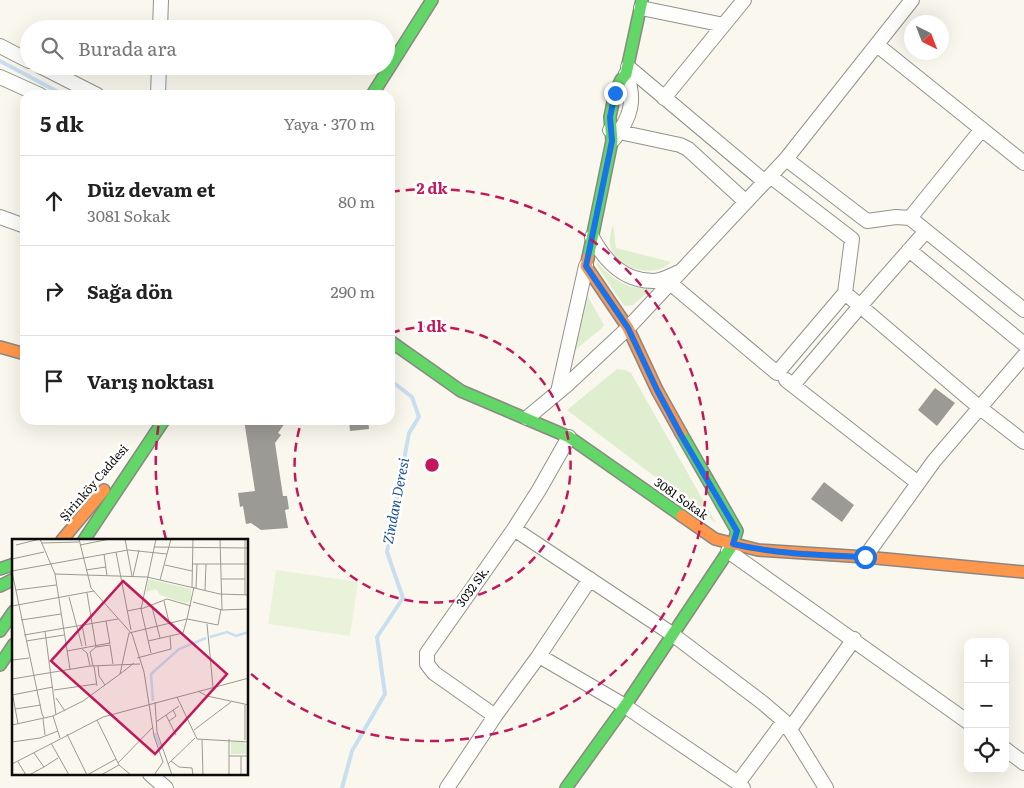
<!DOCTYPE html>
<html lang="tr">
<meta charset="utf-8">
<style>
:root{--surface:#fff;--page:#f6f6f6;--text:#222;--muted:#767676;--line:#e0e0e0}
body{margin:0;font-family:Literata,serif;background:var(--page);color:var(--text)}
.controls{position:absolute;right:15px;bottom:15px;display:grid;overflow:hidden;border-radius:10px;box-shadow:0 5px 20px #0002}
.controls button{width:45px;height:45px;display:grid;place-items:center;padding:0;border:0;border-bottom:1px solid var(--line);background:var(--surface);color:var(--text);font:25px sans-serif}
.compass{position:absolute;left:904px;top:15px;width:45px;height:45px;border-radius:50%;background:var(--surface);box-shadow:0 5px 20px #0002;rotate:138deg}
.stop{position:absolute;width:15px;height:15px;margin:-11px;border:4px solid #1a73e8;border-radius:50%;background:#fff}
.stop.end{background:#1a73e8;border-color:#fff;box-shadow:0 1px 5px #0008}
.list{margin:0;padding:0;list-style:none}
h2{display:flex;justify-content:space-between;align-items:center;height:65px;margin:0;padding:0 20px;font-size:21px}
h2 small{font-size:16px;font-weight:400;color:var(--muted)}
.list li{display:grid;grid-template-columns:32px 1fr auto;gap:15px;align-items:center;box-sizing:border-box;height:90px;padding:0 20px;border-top:1px solid var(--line)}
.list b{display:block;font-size:19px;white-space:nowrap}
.list p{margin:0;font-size:16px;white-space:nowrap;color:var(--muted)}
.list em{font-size:16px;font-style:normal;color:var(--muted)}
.icon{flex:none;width:28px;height:28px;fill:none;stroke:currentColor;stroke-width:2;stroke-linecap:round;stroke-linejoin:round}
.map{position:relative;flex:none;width:1024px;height:788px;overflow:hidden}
.search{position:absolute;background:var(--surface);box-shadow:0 5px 20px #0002;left:20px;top:20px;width:375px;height:55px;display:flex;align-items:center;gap:12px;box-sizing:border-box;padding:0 18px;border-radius:28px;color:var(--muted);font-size:19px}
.panel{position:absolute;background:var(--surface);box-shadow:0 5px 20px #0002;left:20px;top:90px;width:375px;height:335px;border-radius:15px}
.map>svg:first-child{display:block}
.green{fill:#e0eed0}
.pitch{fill:#eaf2d9}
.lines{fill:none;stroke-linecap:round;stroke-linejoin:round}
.stream{stroke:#c8dff0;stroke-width:4}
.building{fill:#9c9a95}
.street-casing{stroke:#93928d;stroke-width:16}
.fast-casing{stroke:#898884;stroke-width:14}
.slow-casing{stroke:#898884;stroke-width:14}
.street{stroke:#fefefc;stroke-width:14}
.fast{stroke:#63d668;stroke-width:11}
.slow{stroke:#ff974d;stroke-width:11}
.route{stroke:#1a73e8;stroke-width:6}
.ring{fill:none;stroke:#c2185b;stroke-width:2.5;stroke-dasharray:9 6}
.labels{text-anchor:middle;stroke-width:5;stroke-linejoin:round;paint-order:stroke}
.street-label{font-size:12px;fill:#0b0b0b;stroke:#fff}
.water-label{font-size:14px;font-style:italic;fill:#1e5493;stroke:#fff}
.inset-river{fill:none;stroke:#c8dff0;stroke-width:2.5}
.inset-road{fill:none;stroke:#9a9993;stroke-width:1}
.view{fill:#c2185b;fill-opacity:0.15;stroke:#c2185b;stroke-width:2.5}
.inset-edge{fill:none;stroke:#0b0b0b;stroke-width:2.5}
.centre{fill:#c2185b;stroke:#fff;stroke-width:2.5}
.ring-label{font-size:15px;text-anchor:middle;font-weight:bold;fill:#c2185b;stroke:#fff;stroke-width:5;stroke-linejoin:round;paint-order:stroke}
</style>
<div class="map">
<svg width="1024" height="788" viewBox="0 0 1024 788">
<rect width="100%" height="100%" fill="#faf8ee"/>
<path class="green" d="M 613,224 L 616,248 L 671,262 C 654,279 620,270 611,248 C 608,241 611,231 613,224 Z
M 598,263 C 612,279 629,291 651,288 L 652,289 L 633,305 L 624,306 L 596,264 Z
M 587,295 L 604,325 L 602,328 L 575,350 L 574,349 Z
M 617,369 L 625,370 L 631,373 L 716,523 L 567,410 Z"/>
<path class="pitch" d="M 276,570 L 358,582 L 350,636 L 268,624 Z"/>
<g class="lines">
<path class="stream" d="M 0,61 L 64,95
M 342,788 L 352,751 L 385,694 L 377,637 L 403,598 L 387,552 L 409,433 L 419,417 L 412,397 L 390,380"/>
</g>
<path class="building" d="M 935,388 L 955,403 L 937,426 L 918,410 Z
M 244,420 L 287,420 L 278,433 L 281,435 L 275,443 L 283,496 L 287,496 L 289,509 L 285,510 L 288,528 L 261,530 L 251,523 L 246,524 L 243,506 L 240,507 L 238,493 L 255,491 Z
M 349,420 L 368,420 L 369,429 L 350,431 Z
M 824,482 L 854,505 L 842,522 L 811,499 Z"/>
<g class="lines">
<defs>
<path id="street" d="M 641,8 L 724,25
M 160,29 L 161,0
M 877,45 L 1024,163
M 0,46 L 29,61
M 40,66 L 97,95
M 628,67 L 765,182
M 0,77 L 40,95
M 158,95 L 159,66
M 664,98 L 744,0
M 982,129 L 910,218 L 1024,310
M 610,130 L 680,145 L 688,149 L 746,202
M 614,139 C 631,118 636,99 626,74
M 786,159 L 867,221 L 896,217 L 910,218
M 0,217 L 25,226
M 592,237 C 605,261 623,281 653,281 C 661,281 671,276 679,272
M 909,250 L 1024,344
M 670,283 L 777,373 L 845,293 L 852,239 L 770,176
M 845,293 L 980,408 L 1024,442
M 786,380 L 918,483
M 793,385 L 861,305 L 926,231
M 558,392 L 586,266
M 527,418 L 569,383 L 628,328 L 786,159 L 912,0
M 514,529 L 672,634 L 763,703 L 784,721 L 794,736 L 826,788
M 728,551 L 968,722
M 865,557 L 934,461 L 1024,356
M 538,657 L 541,657 L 625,706 L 738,783
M 495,716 L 434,673 L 427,664 L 427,653 L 514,529 L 539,490 L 569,437
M 790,729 L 854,639
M 1005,749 L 1024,763
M 150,774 L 166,788
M 447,788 L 495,716 L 538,657 L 590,579
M 743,788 L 738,783 L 784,721"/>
<path id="fast" d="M 372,95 L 432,0
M 588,258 L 612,141 L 610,117 L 615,93 L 621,80 L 626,74 L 642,0
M 390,341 L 461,391 L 569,437 L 682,516
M 84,540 L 164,420
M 0,569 L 14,564
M 0,586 L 14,579
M 0,631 L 14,611
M 0,665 L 14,644
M 566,788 L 625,706 L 733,544 L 737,531 L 681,433"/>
<path id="slow" d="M 588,258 L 586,266 L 628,328 L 657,390 L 681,433
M 0,347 L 25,354
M 682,516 L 715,539 L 758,550 L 865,557 L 1024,572
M 62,540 L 104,490"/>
</defs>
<use href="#street" class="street-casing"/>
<use href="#fast" class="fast-casing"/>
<use href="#slow" class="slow-casing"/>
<use href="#street" class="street"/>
<use href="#fast" class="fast"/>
<use href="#slow" class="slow"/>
</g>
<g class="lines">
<path class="route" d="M 615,93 L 610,117 L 612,141 L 586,266 L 628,328 L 657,390 L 681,435 L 737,531 L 733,544 C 776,554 820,555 865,557"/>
</g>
<g class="ring">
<path d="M391 333A138 138 0 1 1 302 420"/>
<path d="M166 539A276 276 0 0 1 159 422M391 192A276 276 0 1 1 249 672"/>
</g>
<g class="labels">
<g class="street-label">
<text transform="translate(94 483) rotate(-49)" y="4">Şirinköy Caddesi</text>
<text transform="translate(681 499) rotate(35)" y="4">3081 Sokak</text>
<text transform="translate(473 587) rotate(-54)" y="4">3032 Sk.</text>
</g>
<g class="water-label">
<text transform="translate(396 501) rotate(-79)" y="5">Zindan Deresi</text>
</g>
</g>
<g transform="translate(12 539)">
<rect width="236" height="236" fill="#faf8ee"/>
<path d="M 136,40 L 179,50 L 179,62 L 173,64 L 148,56 L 144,50 L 134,53 ZM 230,202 L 236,207 L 236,215 L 219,215 L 219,203 Z" fill="#e0eed0"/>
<path class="inset-river" d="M 198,98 L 215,93 L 224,97 L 237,93M 141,162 L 139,135 L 167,110 L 194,99M 143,194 L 149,210"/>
<path class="inset-road" d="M 28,0 L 43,35 L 58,130M 67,0 L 79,49 L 120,95 L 132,133 L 142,197 L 151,223 L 142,236M 113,0 L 120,37M 208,0 L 210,71M 233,0 L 233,56M 30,4 L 67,3M 4,6 L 28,0M 68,6 L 98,0M 142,8 L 237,9M 104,13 L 119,91M 92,15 L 95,37M 0,20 L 32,13M 181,25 L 237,25M 153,26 L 180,32M 74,31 L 94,28M 0,32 L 116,11 L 155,15M 0,33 L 30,175 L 32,179 L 41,177 L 48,199M 43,35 L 135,38 L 208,55 L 237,56M 121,37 L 127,11M 209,40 L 233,40M 148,41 L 159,0M 180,48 L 181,0M 184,49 L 185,25M 4,51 L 44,46M 193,51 L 194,25M 75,54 L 84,108M 57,58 L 70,107M 152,62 L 157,83M 181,63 L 210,71 L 237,70M 0,67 L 82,52M 140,68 L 148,99M 129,70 L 155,60 L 179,67M 115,72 L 130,69M 9,81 L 49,75M 94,82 L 98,105M 195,85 L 201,148M 70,86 L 74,107M 33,92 L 44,176M 12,96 L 106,80M 14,102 L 52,96M 136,102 L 171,94 L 175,80 L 206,86 L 209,70M 70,110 L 75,114 L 78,127M 55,112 L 98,104M 139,114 L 129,70 L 144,0M 0,118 L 1,121 L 17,119M 125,119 L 159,110 L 158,97M 81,127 L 78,113 L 84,108 L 98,106 L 101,125M 82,127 L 85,147M 86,127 L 87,137 L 93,146M 108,135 L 122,124M 0,140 L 78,127 L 128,125M 42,151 L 84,145M 0,152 L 6,185M 186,152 L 195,157 L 237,166M 0,156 L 41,148M 165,158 L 185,200 L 237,203M 44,159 L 53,172M 143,163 L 145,193 L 160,236M 233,166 L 233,201M 3,170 L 29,166M 154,176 L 164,196M 41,177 L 71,162 L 108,135 L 117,94 L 175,80 L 182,48M 31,180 L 33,196M 85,181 L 107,226 L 119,236M 157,182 L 164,177 L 161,171M 144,183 L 167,167M 0,186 L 32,179M 182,191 L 219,163M 55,195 L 75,236M 190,200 L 191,236M 0,203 L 28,199 L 46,192M 39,204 L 57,236M 22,214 L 32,228 L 46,219M 217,217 L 237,217M 159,222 L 167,228 L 180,229 L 181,236M 6,223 L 14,236M 106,224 L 141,188M 0,225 L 91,178 L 237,139M 156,225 L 183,199M 17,236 L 32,228M 75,236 L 104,220M 89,236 L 107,226M 217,236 L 217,200M 229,236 L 229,217"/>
<path class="view" d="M 111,42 L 215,135 L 143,215 L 39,122 Z"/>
<rect width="236" height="236" class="inset-edge"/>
</g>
<circle cx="432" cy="465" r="8" class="centre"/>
<g class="ring-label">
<text x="432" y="194">2 dk</text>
<text x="432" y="332">1 dk</text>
</g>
</svg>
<div class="controls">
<button>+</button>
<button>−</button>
<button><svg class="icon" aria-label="locate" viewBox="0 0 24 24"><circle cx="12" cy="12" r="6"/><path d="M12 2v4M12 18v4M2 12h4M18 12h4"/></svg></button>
</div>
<svg class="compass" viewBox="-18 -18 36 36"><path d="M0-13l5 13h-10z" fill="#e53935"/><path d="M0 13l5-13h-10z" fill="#767676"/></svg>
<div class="stop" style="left:865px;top:557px"></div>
<div class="stop end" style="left:615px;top:93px"></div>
<div class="search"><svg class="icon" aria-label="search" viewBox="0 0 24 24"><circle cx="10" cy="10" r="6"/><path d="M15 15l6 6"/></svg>Burada ara</div>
<section class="panel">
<h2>5 dk<small>Yaya · 370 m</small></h2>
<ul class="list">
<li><svg class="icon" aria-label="ahead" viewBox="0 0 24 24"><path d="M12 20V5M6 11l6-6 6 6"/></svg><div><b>Düz devam et</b><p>3081 Sokak</p></div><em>80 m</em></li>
<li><svg class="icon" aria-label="right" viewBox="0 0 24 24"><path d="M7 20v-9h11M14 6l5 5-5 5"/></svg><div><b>Sağa dön</b></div><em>290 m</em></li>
<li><svg class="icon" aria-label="arrive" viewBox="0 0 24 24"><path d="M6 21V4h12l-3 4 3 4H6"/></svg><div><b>Varış noktası</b></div></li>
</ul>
</section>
</div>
